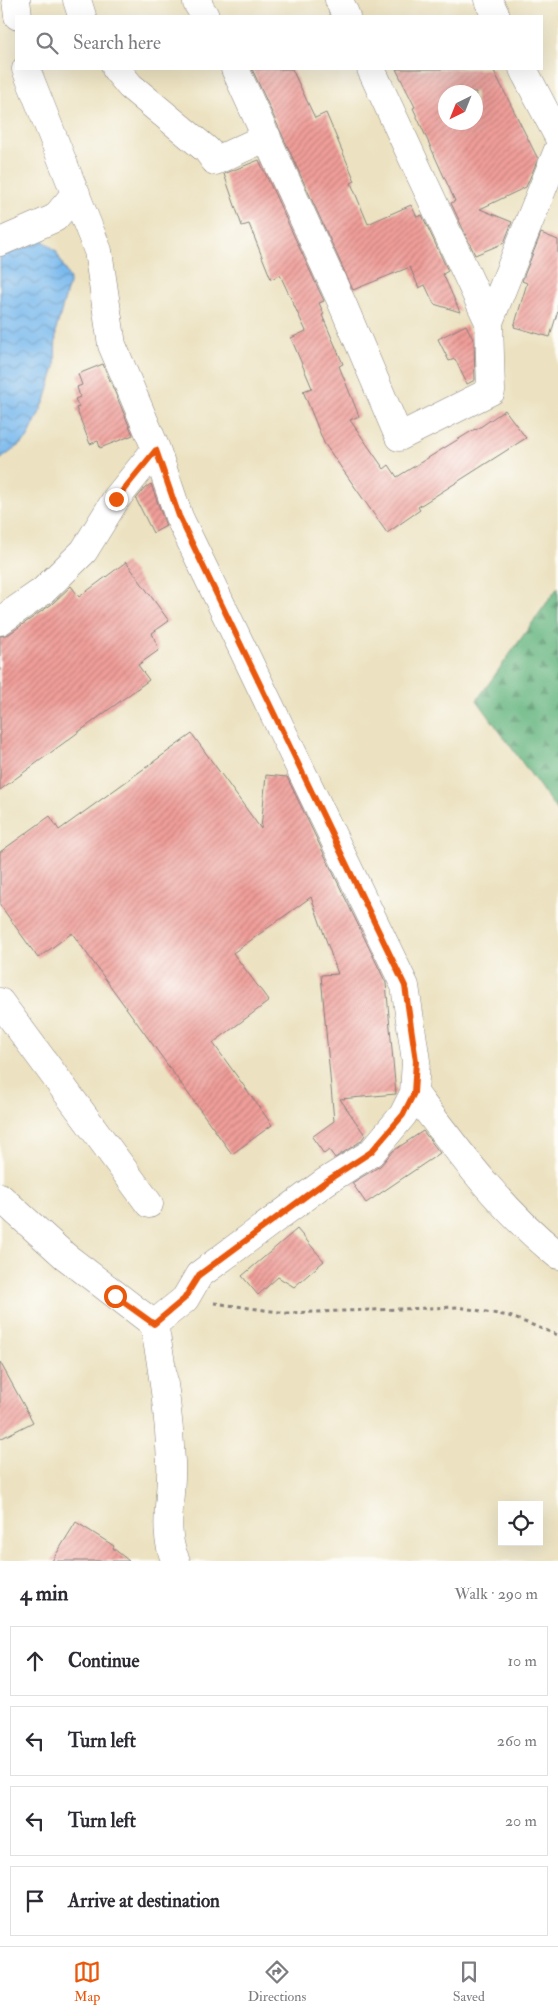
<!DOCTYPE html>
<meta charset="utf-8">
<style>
:root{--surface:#fff;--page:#f7f7f7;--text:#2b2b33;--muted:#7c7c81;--line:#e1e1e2;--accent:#ea580c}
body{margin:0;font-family:"IM FELL Double Pica",serif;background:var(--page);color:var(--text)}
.controls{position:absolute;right:15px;bottom:15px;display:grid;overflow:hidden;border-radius:0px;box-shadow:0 5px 20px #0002}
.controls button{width:45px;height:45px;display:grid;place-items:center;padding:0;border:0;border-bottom:1px solid var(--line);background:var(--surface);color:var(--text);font:25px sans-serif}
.compass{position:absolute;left:438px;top:85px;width:45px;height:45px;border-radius:50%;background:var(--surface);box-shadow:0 5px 20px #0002;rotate:223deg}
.stop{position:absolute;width:15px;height:15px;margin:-11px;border:4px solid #ea580c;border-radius:50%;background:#fff}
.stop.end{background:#ea580c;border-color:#fff;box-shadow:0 1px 5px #0008}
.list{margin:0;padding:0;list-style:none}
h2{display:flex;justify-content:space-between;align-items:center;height:65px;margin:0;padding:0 20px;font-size:21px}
h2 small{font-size:16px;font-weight:400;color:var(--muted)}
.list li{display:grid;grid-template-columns:32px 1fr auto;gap:15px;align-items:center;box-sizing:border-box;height:70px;margin:0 10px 10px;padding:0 10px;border:1px solid var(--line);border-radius:0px}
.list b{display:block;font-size:19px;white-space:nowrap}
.list em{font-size:16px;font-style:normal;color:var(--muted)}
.icon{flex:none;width:28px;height:28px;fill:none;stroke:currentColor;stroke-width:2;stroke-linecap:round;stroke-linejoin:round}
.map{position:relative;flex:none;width:558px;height:1561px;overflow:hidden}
.search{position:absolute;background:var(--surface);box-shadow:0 5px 20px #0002;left:15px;right:15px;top:15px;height:55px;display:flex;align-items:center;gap:12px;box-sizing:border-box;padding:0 18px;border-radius:0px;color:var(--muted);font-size:19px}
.sheet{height:385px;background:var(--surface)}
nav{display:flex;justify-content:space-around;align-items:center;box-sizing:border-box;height:70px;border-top:1px solid var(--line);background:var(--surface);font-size:14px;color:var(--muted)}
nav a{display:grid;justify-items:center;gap:2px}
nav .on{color:var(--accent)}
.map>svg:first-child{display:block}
.forest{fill:url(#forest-firs);stroke:#446c5e}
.water{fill:url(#water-waves);stroke:#4e6e94}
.building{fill:url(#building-hatch);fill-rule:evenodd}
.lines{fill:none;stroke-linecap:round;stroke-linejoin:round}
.minor-casing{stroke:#87827e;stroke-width:29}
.path{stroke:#87827e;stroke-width:3;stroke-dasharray:4 4;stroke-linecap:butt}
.minor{stroke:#fff;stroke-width:28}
.route{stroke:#ea580c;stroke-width:6}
</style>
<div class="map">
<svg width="558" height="1561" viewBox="0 0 558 1561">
<defs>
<pattern id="forest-firs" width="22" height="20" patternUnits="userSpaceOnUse" patternTransform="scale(1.25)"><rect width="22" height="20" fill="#67b681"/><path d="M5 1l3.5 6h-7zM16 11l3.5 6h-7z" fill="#54946b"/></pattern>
<pattern id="water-waves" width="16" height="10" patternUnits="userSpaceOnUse" patternTransform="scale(1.25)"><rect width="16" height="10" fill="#79b9ed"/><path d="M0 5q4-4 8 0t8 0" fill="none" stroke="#6396c1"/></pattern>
<pattern id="building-hatch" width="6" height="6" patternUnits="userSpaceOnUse" patternTransform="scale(1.25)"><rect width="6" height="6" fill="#f09e99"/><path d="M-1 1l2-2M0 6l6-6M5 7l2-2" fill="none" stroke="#c2807e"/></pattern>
</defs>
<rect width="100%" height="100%" fill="#fdfcf7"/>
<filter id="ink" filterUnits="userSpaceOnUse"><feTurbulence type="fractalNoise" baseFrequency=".02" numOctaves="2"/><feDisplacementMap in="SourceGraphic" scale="10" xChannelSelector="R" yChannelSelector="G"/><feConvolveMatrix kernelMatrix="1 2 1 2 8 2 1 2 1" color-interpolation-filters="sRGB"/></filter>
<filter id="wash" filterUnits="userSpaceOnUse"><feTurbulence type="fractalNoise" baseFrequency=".0096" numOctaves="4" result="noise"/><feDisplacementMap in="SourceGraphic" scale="20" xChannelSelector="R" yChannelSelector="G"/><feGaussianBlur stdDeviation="1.12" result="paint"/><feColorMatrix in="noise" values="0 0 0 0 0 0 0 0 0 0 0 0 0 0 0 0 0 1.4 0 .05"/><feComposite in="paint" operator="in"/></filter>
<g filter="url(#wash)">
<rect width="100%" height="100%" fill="#ece2c1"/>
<path class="forest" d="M 558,587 L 558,812 L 477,700 Z"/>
<path class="water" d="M 40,238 L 56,251 L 70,280 L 56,330 L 55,367 L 45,401 L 27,439 L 0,460 L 0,257 L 32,245 Z"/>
<g id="blocks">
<path class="building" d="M 252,69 L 292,69 L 315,118 L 326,113 L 355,181 L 351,183 L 368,224 L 411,205 L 417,217 L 422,215 L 448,271 L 443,274 L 460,312 L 434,304 L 425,285 L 419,288 L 410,267 L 353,290 Z
M 396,69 L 493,69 L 538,159 L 526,187 L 480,209 L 512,222 L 504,243 L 475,255 L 451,203 L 455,201 L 413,108 L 415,107 ZM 446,92 L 476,92 L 476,122 L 446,122 Z
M 259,160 L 324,301 L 319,303 L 324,314 L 322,315 L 343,364 L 339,366 L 359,416 L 350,420 L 384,469 L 389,465 L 397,477 L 475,429 L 476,430 L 505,410 L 526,438 L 418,507 L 420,510 L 387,533 L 324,443 L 303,391 L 312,388 L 291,338 L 306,331 L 280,275 L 271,279 L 249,224 L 242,226 L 224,174 Z
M 541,233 L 558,240 L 558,310 L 550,337 L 514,327 L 527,283 L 522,281 Z
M 466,325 L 474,341 L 475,380 L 467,384 L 455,359 L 449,361 L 438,339 Z
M 103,364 L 133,435 L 100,448 L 98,441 L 90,444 L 76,408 L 79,407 L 75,399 L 80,397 L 77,387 L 82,385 L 78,374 Z
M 151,484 L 166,526 L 153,533 L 136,499 L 145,488 Z
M 126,562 L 169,621 L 152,633 L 159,650 L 138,665 L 149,680 L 0,790 L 0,636 L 9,634 L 52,604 L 71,586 L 79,597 Z
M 192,734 L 261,829 L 266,775 L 287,777 L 386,983 L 396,1094 L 340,1099 L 365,1135 L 361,1141 L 335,1158 L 329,1150 L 324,1154 L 312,1137 L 334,1121 L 321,975 L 338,974 L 311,897 L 233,953 L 269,1001 L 213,1043 L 272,1125 L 232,1154 L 72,933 L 38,958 L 0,905 L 0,852 L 50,816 L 59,830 Z
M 423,1131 L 440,1153 L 366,1203 L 352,1183 L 380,1166 L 393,1151 Z
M 297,1229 L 324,1261 L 294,1287 L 278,1277 L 258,1295 L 242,1276 Z
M 0,1362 L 33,1422 L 0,1439 Z
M 76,1522 L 114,1546 L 113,1548 L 129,1561 L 52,1561 Z"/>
</g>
</g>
<g filter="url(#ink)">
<use href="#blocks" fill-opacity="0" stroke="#87827e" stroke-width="1"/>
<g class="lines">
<defs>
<path id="minor" d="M 16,0 L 18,16
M 77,0 L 82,16
M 198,0 L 197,3 L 205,16
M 339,0 L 346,16
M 488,0 L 496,16
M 26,69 L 98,251 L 112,345 L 156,449 L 179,517 L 405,986 L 416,1061 L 414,1093 L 403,1115 L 371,1153 L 325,1182 L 199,1275 L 185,1299 L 154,1324 C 163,1369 169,1416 171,1462 C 173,1493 161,1533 176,1561
M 116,69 L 130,86 L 207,150 L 215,161 L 267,137
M 235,69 L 342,303 L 399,437 L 491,391 L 489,322 L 558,150
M 371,69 L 489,322
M 523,69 L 558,136
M 0,242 L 55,218 L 76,193
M 0,621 L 43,591 L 84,551 L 116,499 L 156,449
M 0,1002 L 149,1204
M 414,1093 C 458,1151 501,1210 558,1255
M 0,1197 L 65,1256 L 154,1324"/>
</defs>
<use href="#minor" class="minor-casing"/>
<path class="path" d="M 214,1303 L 286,1313 L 458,1307 L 509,1316 L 558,1335"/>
<use href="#minor" class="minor"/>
</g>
</g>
<g class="lines" filter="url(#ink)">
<path class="route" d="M 115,1296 L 154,1324 L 184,1299 L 199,1275 L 325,1182 L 371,1152 L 403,1115 L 414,1093 L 416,1061 L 405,986 L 179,516 L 156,450 L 116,499"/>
</g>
</svg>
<div class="controls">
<button><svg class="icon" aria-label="locate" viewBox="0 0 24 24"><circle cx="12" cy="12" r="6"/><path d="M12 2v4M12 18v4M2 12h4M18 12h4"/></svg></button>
</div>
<svg class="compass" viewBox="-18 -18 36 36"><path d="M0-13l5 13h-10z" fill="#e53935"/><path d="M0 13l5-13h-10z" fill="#7c7c81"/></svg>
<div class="stop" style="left:115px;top:1296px"></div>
<div class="stop end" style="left:116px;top:499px"></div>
<div class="search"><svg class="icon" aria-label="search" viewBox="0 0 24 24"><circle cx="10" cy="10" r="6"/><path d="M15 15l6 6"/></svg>Search here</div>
</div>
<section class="sheet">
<h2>4 min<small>Walk · 290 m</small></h2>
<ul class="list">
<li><svg class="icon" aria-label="ahead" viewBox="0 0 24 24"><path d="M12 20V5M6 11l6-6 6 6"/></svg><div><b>Continue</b></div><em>10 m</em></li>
<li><svg class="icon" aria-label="left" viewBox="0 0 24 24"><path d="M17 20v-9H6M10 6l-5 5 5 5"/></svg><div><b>Turn left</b></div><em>260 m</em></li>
<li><svg class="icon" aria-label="left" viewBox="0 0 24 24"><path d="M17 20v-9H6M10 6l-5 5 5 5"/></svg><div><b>Turn left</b></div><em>20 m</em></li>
<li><svg class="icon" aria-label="arrive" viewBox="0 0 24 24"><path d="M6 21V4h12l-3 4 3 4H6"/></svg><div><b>Arrive at destination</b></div></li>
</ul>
</section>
<nav>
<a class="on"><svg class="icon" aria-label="map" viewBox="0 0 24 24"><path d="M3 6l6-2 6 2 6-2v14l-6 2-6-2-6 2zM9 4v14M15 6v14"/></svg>Map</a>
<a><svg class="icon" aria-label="directions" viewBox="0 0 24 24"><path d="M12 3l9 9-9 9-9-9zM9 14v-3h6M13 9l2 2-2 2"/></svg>Directions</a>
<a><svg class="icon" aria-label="saved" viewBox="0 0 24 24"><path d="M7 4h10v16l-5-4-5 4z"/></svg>Saved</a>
</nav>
